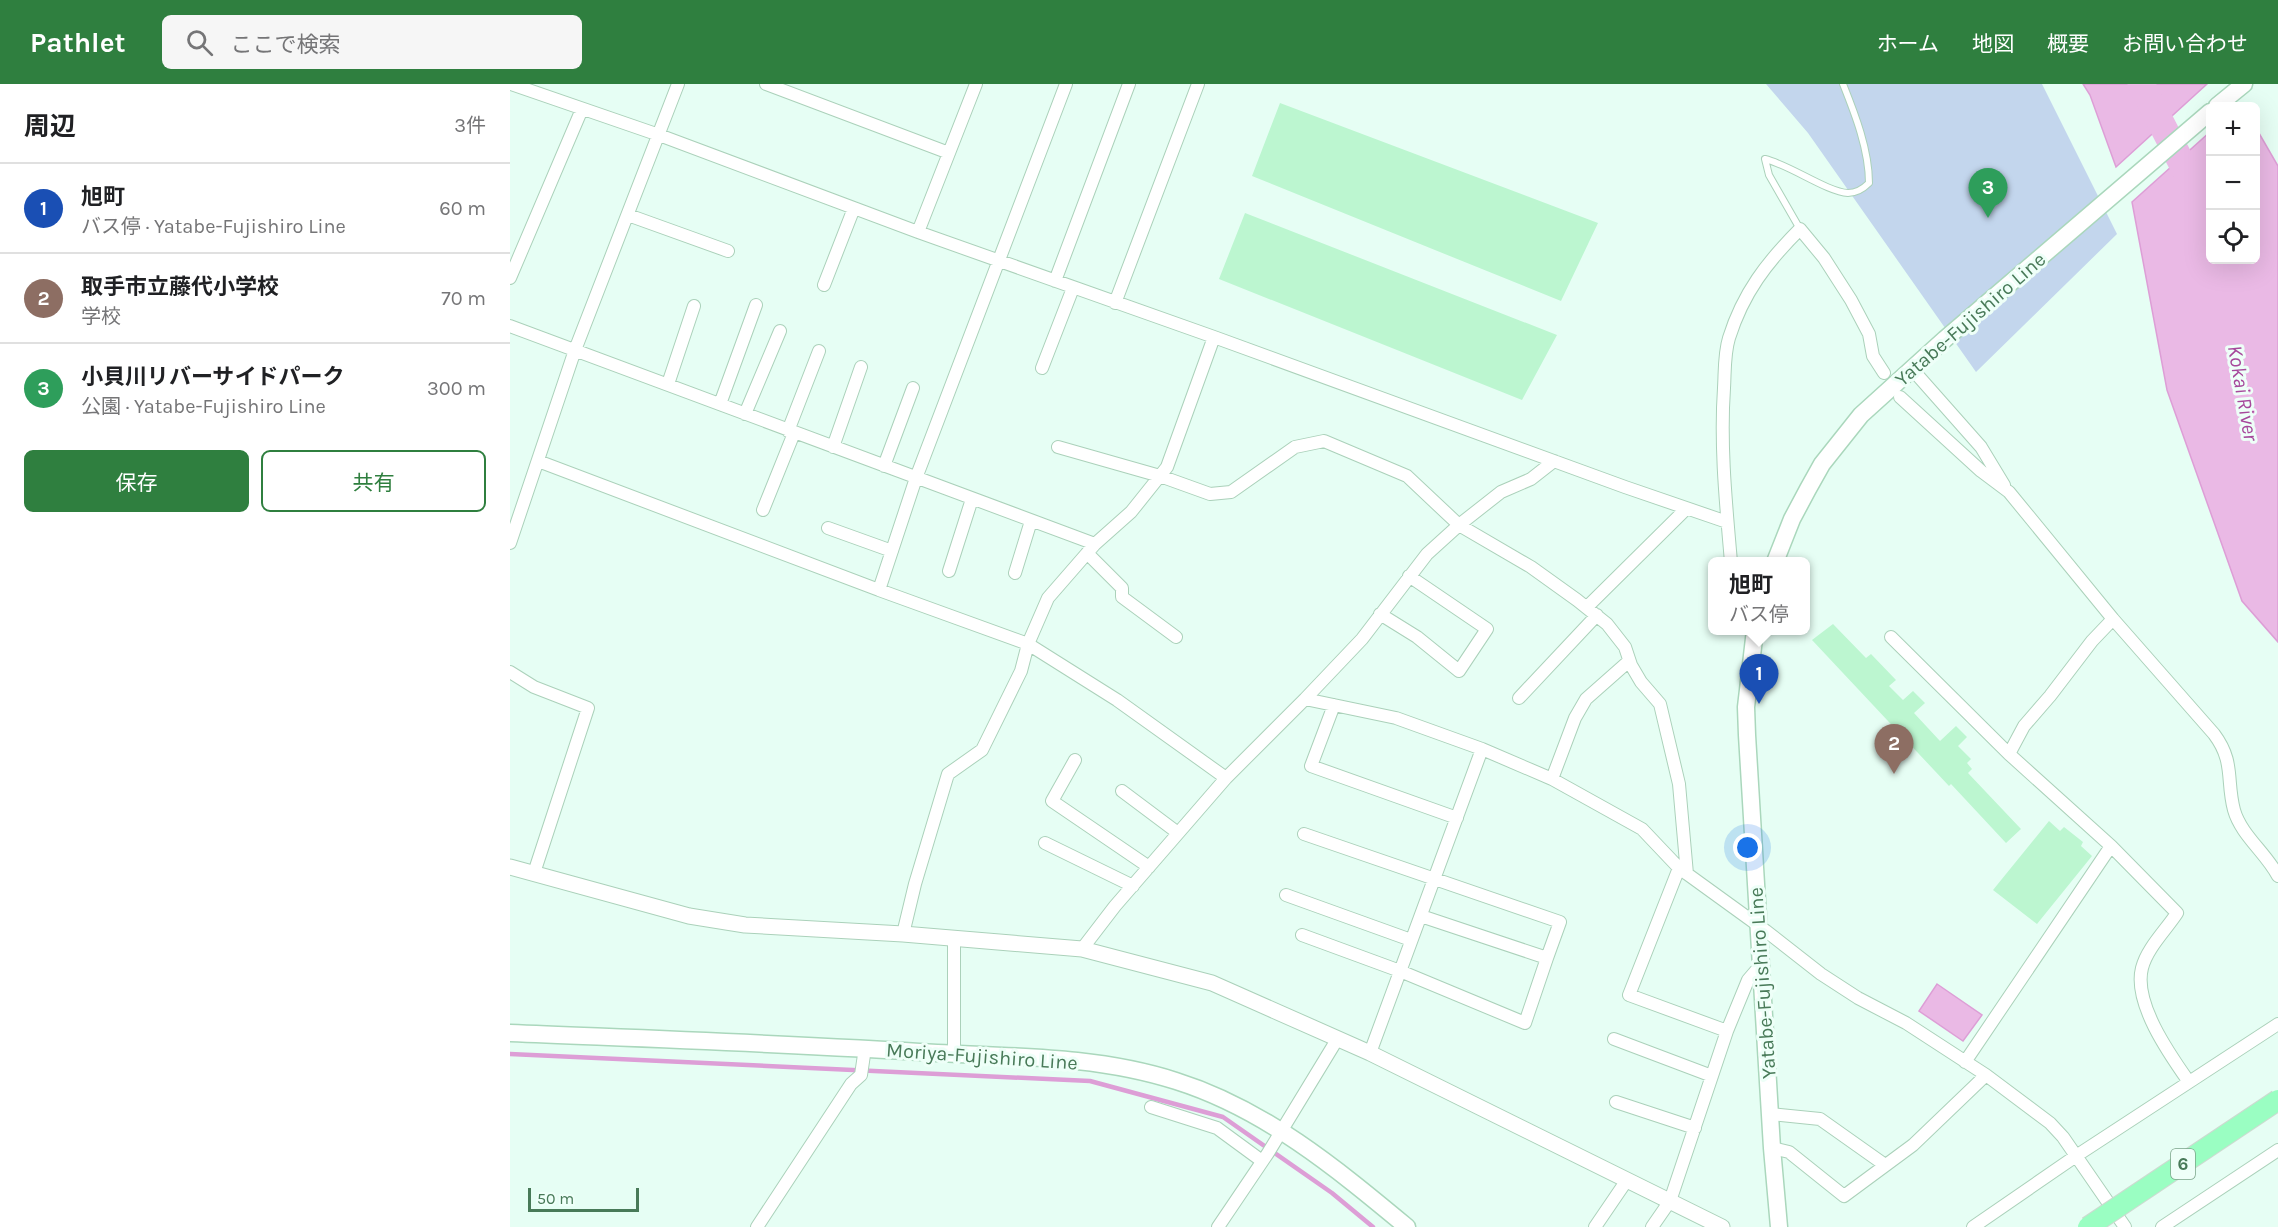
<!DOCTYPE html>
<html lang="ja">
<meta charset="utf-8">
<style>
:root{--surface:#fff;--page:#f6f6f6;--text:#202124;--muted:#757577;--line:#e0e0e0;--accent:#2f7f3f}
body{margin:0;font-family:Karla,"Noto Sans JP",sans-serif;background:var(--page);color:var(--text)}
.controls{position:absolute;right:18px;top:18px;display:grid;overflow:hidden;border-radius:9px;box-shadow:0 6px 24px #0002}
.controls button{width:54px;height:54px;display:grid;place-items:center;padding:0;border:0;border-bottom:2px solid var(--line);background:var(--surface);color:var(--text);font:30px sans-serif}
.scale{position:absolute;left:18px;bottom:15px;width:111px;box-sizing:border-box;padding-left:6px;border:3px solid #487a58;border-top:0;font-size:16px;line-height:21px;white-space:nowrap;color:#487a58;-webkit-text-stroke:4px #eefff8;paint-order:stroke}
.you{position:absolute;left:1238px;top:764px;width:21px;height:21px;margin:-15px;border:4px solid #fff;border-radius:50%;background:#1a73e8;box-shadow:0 0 0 9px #1a73e833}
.badge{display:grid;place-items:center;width:39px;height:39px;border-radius:50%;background:var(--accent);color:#fff;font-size:20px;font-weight:700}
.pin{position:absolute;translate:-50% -50px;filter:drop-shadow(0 2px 3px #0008)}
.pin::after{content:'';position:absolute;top:32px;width:21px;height:18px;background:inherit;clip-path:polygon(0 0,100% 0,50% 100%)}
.popup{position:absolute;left:1198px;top:473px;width:102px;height:78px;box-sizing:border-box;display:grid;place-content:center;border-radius:9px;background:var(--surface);filter:drop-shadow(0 2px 4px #0005);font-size:20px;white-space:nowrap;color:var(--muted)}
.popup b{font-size:22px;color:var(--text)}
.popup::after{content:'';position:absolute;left:50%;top:100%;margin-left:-12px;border:12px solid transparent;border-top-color:var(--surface)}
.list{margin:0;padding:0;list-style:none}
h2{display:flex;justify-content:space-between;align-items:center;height:78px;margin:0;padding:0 24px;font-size:26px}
h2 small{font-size:20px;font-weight:400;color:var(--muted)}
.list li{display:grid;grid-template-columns:39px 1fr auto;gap:18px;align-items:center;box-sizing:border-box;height:90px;padding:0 24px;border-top:2px solid var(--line)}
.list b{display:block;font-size:22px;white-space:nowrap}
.list p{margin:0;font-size:20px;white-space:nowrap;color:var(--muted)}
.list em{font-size:20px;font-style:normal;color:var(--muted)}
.actions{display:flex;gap:12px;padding:18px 24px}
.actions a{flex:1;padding:14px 0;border:2px solid var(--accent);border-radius:9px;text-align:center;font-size:21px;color:var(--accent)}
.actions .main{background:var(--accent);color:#fff}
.icon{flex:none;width:33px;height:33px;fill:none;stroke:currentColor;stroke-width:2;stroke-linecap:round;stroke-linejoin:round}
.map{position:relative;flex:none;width:1768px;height:1143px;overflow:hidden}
header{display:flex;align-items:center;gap:36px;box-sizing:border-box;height:84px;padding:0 30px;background:var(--accent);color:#fff}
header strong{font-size:28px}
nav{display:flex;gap:33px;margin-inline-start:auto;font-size:21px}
.search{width:420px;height:54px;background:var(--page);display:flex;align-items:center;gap:15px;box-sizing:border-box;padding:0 21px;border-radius:9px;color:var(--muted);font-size:22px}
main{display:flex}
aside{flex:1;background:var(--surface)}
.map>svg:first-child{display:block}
.green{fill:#c3d6ed}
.water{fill:#eab9e5;stroke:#dd9ed6;stroke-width:1.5}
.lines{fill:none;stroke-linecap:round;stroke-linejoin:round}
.stream{stroke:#dd9ed6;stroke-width:4.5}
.river{stroke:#eab9e5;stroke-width:27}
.building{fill:#bcf6d0}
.service-casing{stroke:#abd1ba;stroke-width:8}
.minor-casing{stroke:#abd1ba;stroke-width:14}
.tertiary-casing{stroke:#abd1ba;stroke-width:17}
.secondary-casing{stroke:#aad7bc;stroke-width:19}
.service{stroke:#fff;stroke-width:6}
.minor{stroke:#fff;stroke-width:12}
.tertiary{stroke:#fff;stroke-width:15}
.secondary{stroke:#fff;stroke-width:16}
.trunk-bridge-casing{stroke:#ccdad0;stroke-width:22;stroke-linecap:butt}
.trunk-bridge{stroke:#9afec2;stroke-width:20}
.labels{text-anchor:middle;stroke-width:6;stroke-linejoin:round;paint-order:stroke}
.shield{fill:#eefff8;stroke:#7aa288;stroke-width:1.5}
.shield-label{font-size:18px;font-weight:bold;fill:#487a58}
.street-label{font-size:20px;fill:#487a58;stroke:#eefff8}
.water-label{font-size:21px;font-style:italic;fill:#a6489b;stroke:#eefff8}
</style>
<header>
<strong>Pathlet</strong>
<div class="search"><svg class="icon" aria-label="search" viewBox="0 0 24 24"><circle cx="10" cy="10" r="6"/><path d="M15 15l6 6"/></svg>ここで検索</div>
<nav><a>ホーム</a><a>地図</a><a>概要</a><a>お問い合わせ</a></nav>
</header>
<main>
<aside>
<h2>周辺<small>3件</small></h2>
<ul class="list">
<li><span class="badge" style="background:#1a4fb4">1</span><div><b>旭町</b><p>バス停 · Yatabe-Fujishiro Line</p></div><em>60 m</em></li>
<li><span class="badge" style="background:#8d6e63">2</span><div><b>取手市立藤代小学校</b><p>学校</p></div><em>70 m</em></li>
<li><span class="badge" style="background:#2e9e5b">3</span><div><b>小貝川リバーサイドパーク</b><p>公園 · Yatabe-Fujishiro Line</p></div><em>300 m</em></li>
</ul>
<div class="actions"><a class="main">保存</a><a>共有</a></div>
</aside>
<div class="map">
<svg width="1768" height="1143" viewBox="0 0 1768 1143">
<rect width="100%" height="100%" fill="#e6fef4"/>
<path class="green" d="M 1256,0 L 1532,0 L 1607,150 L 1466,288 L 1298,49 Z"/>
<path class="water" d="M 1573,0 L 1697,0 L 1606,83 L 1580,11 Z
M 1746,44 L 1768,82 L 1768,558 L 1732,517 L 1657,306 L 1622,118 L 1700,48 L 1700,176 L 1746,176 Z
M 1427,900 L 1472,931 L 1453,957 L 1409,927 Z"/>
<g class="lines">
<path class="stream" d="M 0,970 L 580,997 L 713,1033 L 822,1109 L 863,1143"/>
<path class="river" d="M 1631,0 L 1700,134"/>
</g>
<path class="building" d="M 770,19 L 1088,139 L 1051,217 L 742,92 Z
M 735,129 L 1047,251 L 1012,316 L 709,195 Z
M 1323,540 L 1356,574 L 1361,570 L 1386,596 L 1379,602 L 1393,616 L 1403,607 L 1415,619 L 1404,629 L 1430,657 L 1446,642 L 1457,653 L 1448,662 L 1461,675 L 1457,679 L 1462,685 L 1458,689 L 1511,745 L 1496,759 L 1441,700 L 1439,702 L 1302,556 Z
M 1539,737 L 1550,747 L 1554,743 L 1573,758 L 1571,762 L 1582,772 L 1527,840 L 1483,806 Z"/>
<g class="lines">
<defs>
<path id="service" d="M 1290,145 L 1259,91 L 1255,75 C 1280,81 1317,108 1338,109 C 1347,109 1353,105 1359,99 C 1359,66 1345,30 1333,0"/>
<path id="minor" d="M 1,0 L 149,51 L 408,148 L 704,253 L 1115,403 L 1217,438
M 256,0 L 439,69
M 556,0 L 406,394 L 369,506 L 518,560 L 607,616 L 716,694
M 118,131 L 218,167
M 408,148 L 466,0
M 0,194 L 72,25
M 545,197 L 619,0
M 314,201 L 344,124
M 605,219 L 688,0
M 0,242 L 585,460
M 532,284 L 563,204
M 1402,285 L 1471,363 L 1494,401
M 158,300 L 184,222
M 1390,313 L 1471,387 L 1499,408 L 1603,535 L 1704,650 C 1725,678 1716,696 1724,726 C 1731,751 1756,769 1768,792
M 210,320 L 246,221
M 235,330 L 270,247
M 278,347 L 309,267
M 323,363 L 351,283
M 548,363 L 650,392 L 700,410 L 721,408 L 785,363 L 814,357 L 897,392 L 949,441 L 1021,483 L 1067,516 L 1097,540 L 1115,563 L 1121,581 L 1131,598 L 1150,620 L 1169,700 L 1177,790
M 28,377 L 369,506
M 374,382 L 403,304
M 253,426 L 284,349
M 318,444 L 382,467
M 0,459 L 65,266 L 168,0
M 577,469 L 612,504 L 612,513 L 666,553
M 1221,478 C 1216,420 1210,362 1214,304 C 1215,288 1214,270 1219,254 C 1233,209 1257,178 1290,145 L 1314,174 L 1341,216 L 1359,250 L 1363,272 L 1374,289
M 439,487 L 462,415
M 505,489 L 521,437
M 1077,523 L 1176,425
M 870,530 L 907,553 L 949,587 L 977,545 L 899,492
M 1381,553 L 1499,670 L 1601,762 L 1667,829 C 1656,846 1637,864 1632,884 C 1623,919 1660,971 1679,998
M 0,588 L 24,603 L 78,624 L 24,789
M 1009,614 L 1087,531
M 795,615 L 886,634 L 972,665 L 1042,695 L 1132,745 L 1169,784 L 1256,847 L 1311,890 L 1348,914 L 1396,939 L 1476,991 L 1540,1039 L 1553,1053 L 1615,1143
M 824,621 L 801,682 L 947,734
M 1499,670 L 1514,642 L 1540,612 L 1582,557 L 1603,535
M 565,676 L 542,717 L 639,783
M 1042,695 L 1065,634 L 1076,615 L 1119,577
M 612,707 L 668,749
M 794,750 L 1050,838 L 1037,874 L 911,832
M 535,759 L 623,802
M 1169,784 L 1119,911 L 1217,947
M 776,811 L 901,856
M 393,850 L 405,800 L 438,690 L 472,666 L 511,587 L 518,560 L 538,514 L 585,460 L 621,428 L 657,383 L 704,253
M 792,851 L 890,887 L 1015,939 L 1037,874
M 572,865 L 605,822 L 716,694 L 795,615 L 852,555 L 917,470 L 949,441 L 991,408 L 1021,395 L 1044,377
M 1104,955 L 1202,992
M 860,969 L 972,665
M 444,970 L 444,854
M 1455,978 L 1601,762
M 1106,1018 L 1185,1044
M 641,1023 L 707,1044 L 752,1077
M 1260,1030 L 1310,1035 L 1375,1081
M 1262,1064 L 1279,1068 L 1334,1112 L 1403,1061 L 1476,991
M 247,1143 L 341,1000 L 351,991 L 355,964
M 708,1143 L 758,1069 L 828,954
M 1085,1143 L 1117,1096
M 1142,1143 L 1160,1117 L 1217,947 L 1238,896 L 1250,882
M 1463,1143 L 1566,1072 L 1768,940
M 1652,1143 L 1768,1066"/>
<path id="tertiary" d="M 0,783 L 179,832 L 235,841 L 393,850 L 572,865 L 702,899 L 860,969 L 1212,1143"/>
<path id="secondary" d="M 1707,22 L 1734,0
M 1265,478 L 1282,435 L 1298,405 L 1312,380 L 1351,331 L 1435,255 L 1700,28
M 1245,546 L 1236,623 L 1237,651 L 1262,1064 L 1269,1143
M 0,949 C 142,955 285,960 427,969 C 507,973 589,972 666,997 C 755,1025 827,1085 897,1143"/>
</defs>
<use href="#service" class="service-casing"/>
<use href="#minor" class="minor-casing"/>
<use href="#tertiary" class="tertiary-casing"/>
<use href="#secondary" class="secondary-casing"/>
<use href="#service" class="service"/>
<use href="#minor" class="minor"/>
<use href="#tertiary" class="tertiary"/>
<use href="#secondary" class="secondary"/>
<defs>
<path id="trunk-bridge" d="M 1578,1143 L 1768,1016"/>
</defs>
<use href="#trunk-bridge" class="trunk-bridge-casing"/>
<use href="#trunk-bridge" class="trunk-bridge"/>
</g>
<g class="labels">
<rect class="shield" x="1661" y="1065" width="24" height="30" rx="4.5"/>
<g class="shield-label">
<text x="1673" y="1086">6</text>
</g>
<g class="street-label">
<text transform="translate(1460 235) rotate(-41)" y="7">Yatabe-Fujishiro Line</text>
<text transform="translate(1252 899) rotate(-94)" y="7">Yatabe-Fujishiro Line</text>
<text transform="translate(472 972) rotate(4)" y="7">Moriya-Fujishiro Line</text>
</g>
<g class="water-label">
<text transform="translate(1733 309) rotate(80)" y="7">Kokai River</text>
</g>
</g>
</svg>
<div class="controls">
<button>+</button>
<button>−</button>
<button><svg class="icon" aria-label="locate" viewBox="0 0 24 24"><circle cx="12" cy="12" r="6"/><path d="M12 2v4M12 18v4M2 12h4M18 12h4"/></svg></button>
</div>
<div class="scale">50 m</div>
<div class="you"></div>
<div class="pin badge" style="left:1249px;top:620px;background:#1a4fb4">1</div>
<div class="popup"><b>旭町</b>バス停</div>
<div class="pin badge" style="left:1384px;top:690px;background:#8d6e63">2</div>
<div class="pin badge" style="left:1478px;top:134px;background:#2e9e5b">3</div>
</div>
</main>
